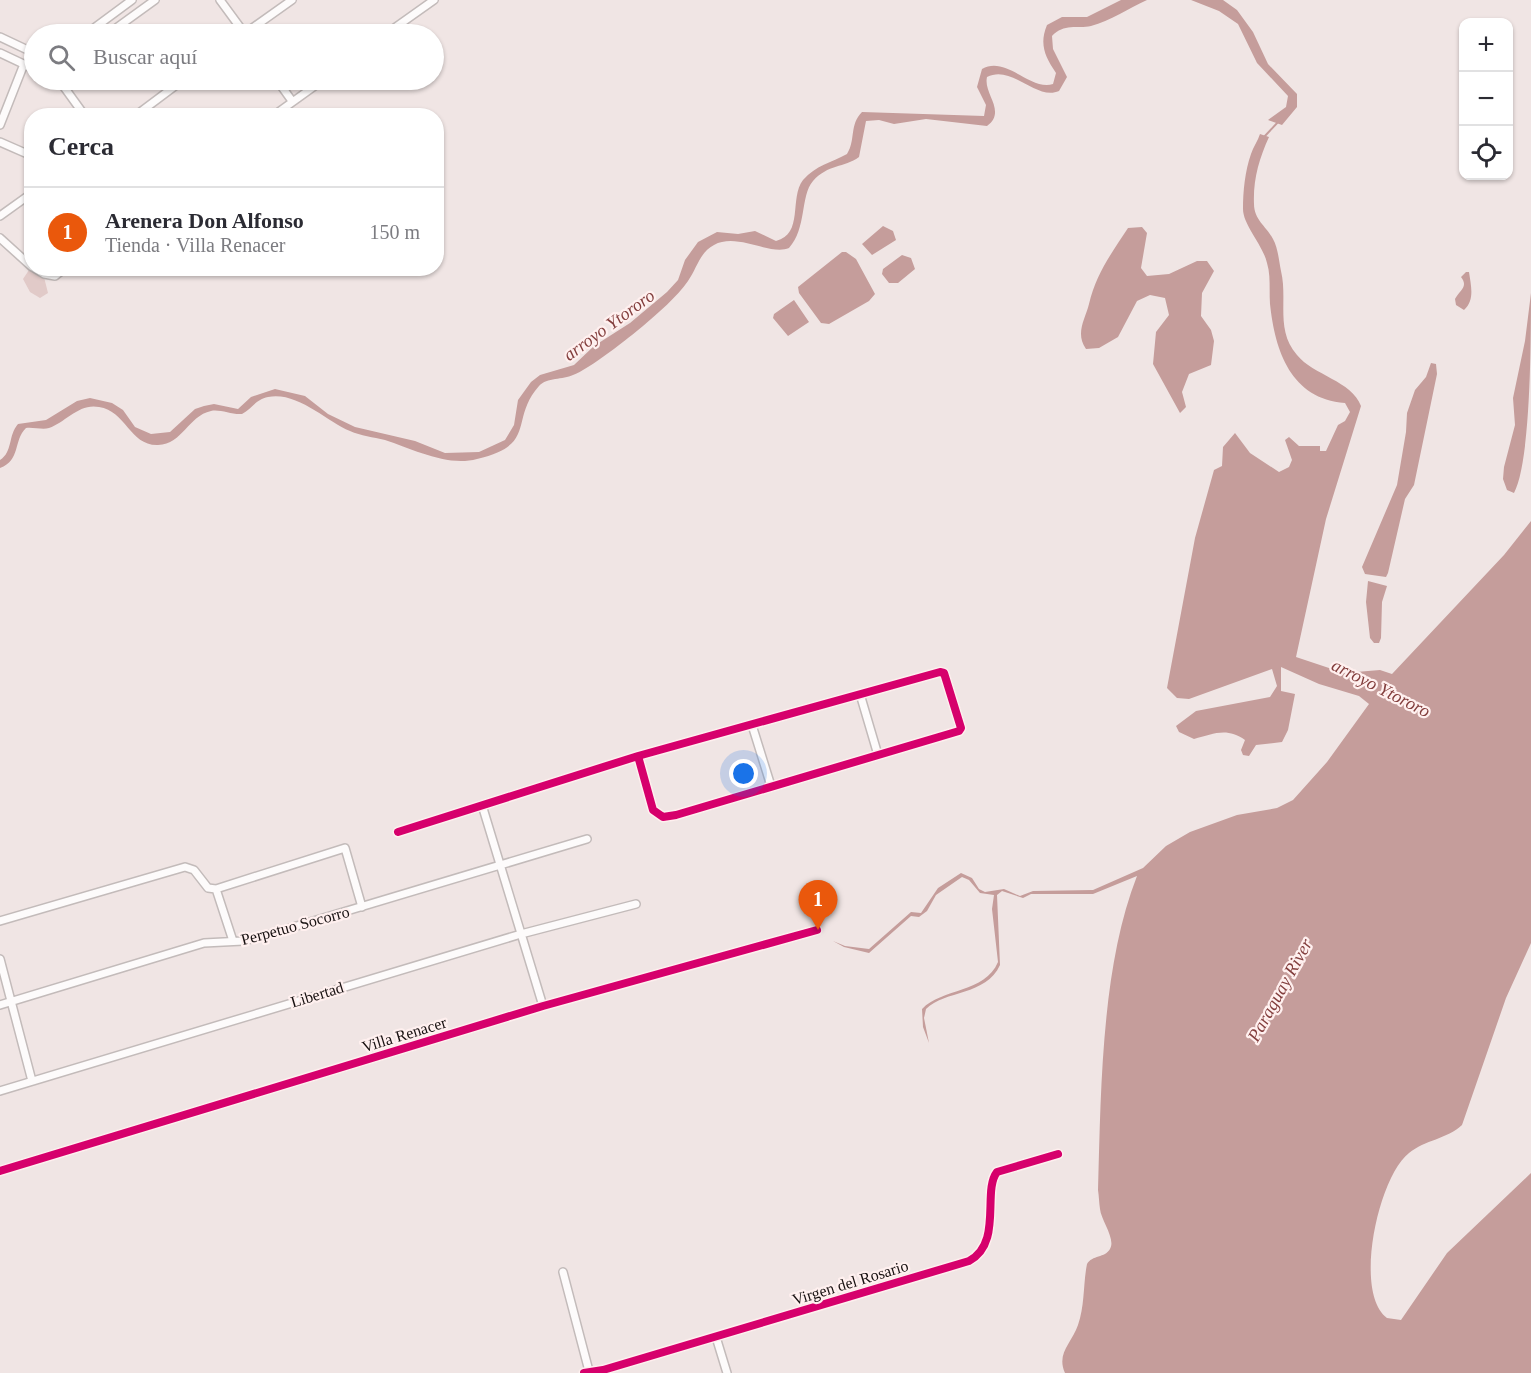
<!DOCTYPE html>
<html lang="es">
<meta charset="utf-8">
<style>
:root{--surface:#fff;--page:#f2f2f3;--text:#2b2b33;--muted:#7c7c81;--line:#e1e1e2;--accent:#ea580c}
body{margin:0;font-family:Georgia,serif;background:var(--page);color:var(--text)}
.controls{position:absolute;right:18px;top:18px;display:grid;overflow:hidden;border-radius:12px;box-shadow:0 2px 4px #0004}
.controls button{width:54px;height:54px;display:grid;place-items:center;padding:0;border:0;border-bottom:2px solid var(--line);background:var(--surface);color:var(--text);font:30px sans-serif}
.you{position:absolute;left:744px;top:774px;width:21px;height:21px;margin:-15px;border:4px solid #fff;border-radius:50%;background:#1a73e8;box-shadow:0 0 0 9px #1a73e833}
.badge{display:grid;place-items:center;width:39px;height:39px;border-radius:50%;background:var(--accent);color:#fff;font-size:20px;font-weight:700}
.pin{position:absolute;translate:-50% -50px;filter:drop-shadow(0 2px 3px #0008)}
.pin::after{content:'';position:absolute;top:32px;width:21px;height:18px;background:inherit;clip-path:polygon(0 0,100% 0,50% 100%)}
.list{margin:0;padding:0;list-style:none}
h2{display:flex;justify-content:space-between;align-items:center;height:78px;margin:0;padding:0 24px;font-size:26px}
h2 small{font-size:20px;font-weight:400;color:var(--muted)}
.list li{display:grid;grid-template-columns:39px 1fr auto;gap:18px;align-items:center;box-sizing:border-box;height:90px;padding:0 24px;border-top:2px solid var(--line)}
.list b{display:block;font-size:22px;white-space:nowrap}
.list p{margin:0;font-size:20px;white-space:nowrap;color:var(--muted)}
.list em{font-size:20px;font-style:normal;color:var(--muted)}
.icon{flex:none;width:33px;height:33px;fill:none;stroke:currentColor;stroke-width:2;stroke-linecap:round;stroke-linejoin:round}
.map{position:relative;flex:none;width:1531px;height:1373px;overflow:hidden}
.search{position:absolute;background:var(--surface);box-shadow:0 2px 4px #0004;left:24px;top:24px;width:420px;height:66px;display:flex;align-items:center;gap:15px;box-sizing:border-box;padding:0 21px;border-radius:33px;color:var(--muted);font-size:22px}
.panel{position:absolute;background:var(--surface);box-shadow:0 2px 4px #0004;left:24px;top:108px;width:420px;height:168px;border-radius:24px}
.map>svg:first-child{display:block}
.green{fill:#e1cac8}
.water{fill:#c59d9b}
.lines{fill:none;stroke-linecap:round;stroke-linejoin:round}
.stream{stroke:#c59d9b;stroke-width:2}
.street-casing{stroke:#c3bbba;stroke-width:10}
.street{stroke:#fdfbfb;stroke-width:7}
.cycleway-casing{stroke:#fff0ef;stroke-width:11}
.cycleway{stroke:#d6006c;stroke-width:8}
.labels{text-anchor:middle;stroke-width:4.5;stroke-linejoin:round;paint-order:stroke}
.street-label{font-size:16px;fill:#171010;stroke:#fff0ef}
.water-label{font-size:18px;font-style:italic;fill:#833e3d;stroke:#fff0ef}
</style>
<div class="map">
<svg width="1531" height="1373" viewBox="0 0 1531 1373">
<rect width="100%" height="100%" fill="#f0e5e4"/>
<path class="green" d="M 31,267 L 63,269 L 64,274 L 55,279 L 44,277 L 48,293 L 40,298 L 30,292 L 23,279 Z"/>
<path class="water" d="M 1121,0 L 1147,0 C 1129,8 1110,21 1091,26 C 1077,29 1064,23 1052,36 L 1053,49 L 1067,77 L 1059,91 C 1036,101 1012,64 987,77 C 983,94 1007,111 987,126 L 926,119 L 894,124 L 879,120 L 866,121 L 859,157 C 844,168 828,164 813,181 C 800,196 807,228 789,248 C 770,256 737,232 714,245 C 700,252 697,268 688,281 C 677,297 658,313 643,326 C 630,337 588,370 573,375 C 563,380 547,377 539,386 C 509,420 538,445 477,459 C 447,467 413,449 385,440 C 373,437 361,436 350,431 C 326,421 297,391 268,397 C 256,399 252,409 242,414 C 232,415 220,409 211,411 C 188,416 183,444 158,445 C 130,446 126,411 99,407 C 79,403 66,422 49,428 C 43,430 33,427 26,428 C 13,441 21,460 0,468 L 0,460 C 13,452 8,435 18,424 L 46,420 L 77,401 L 90,398 L 112,403 L 123,410 L 135,427 L 151,434 L 170,432 L 195,409 L 204,406 L 214,404 L 238,409 L 251,397 L 275,389 L 305,396 L 328,414 L 355,427 L 415,441 L 445,453 L 479,452 L 505,440 L 514,425 L 518,400 L 531,382 L 540,375 L 574,365 L 594,346 L 630,323 L 667,292 L 678,280 L 685,260 L 698,242 L 717,232 L 738,234 L 755,231 L 776,241 C 804,234 789,198 803,180 C 816,165 831,163 847,154 C 856,140 849,125 862,112 L 984,116 L 986,105 L 977,87 L 982,69 C 1006,55 1030,91 1053,84 L 1056,73 C 1045,57 1039,44 1047,25 L 1062,17 L 1087,17 Z
M 1191,0 L 1223,0 L 1237,10 L 1253,32 L 1268,64 L 1297,94 L 1297,107 L 1282,125 L 1268,120 L 1286,107 L 1288,96 L 1257,63 L 1238,24 L 1219,11 Z
M 1260,134 L 1269,137 C 1259,159 1253,180 1254,204 C 1254,220 1267,227 1273,239 C 1278,248 1279,261 1281,271 C 1288,300 1275,330 1297,355 C 1313,375 1352,381 1361,406 L 1326,519 L 1296,657 L 1344,673 L 1380,670 L 1392,674 L 1504,555 L 1531,521 L 1531,943 L 1506,998 L 1462,1125 C 1447,1139 1425,1140 1409,1153 C 1378,1177 1353,1293 1387,1318 L 1401,1320 L 1447,1253 L 1531,1173 L 1531,1373 L 1065,1373 C 1056,1353 1072,1343 1078,1325 C 1085,1305 1083,1284 1087,1264 C 1092,1255 1105,1258 1110,1249 C 1116,1239 1101,1220 1100,1209 C 1099,1203 1099,1196 1098,1190 C 1101,1091 1101,968 1137,876 L 1093,894 L 1031,894 L 1023,898 L 1002,891 L 997,895 L 1000,965 C 986,996 945,990 926,1009 L 924,1018 L 929,1043 L 923,1027 L 922,1009 C 942,988 985,993 998,962 L 992,909 L 994,895 L 980,893 L 969,880 L 962,877 L 936,895 L 927,911 L 919,917 L 911,916 L 869,953 L 844,947 L 833,941 L 845,946 L 869,949 L 911,912 L 921,913 L 938,888 L 961,873 L 972,878 L 979,889 L 985,892 L 1004,889 L 1020,896 L 1033,891 L 1093,890 L 1143,868 L 1166,846 L 1190,832 L 1237,815 L 1277,808 L 1293,800 L 1327,762 L 1369,704 L 1359,696 L 1319,684 L 1281,667 L 1281,691 L 1295,694 L 1288,730 L 1282,742 L 1256,745 L 1249,756 L 1243,755 L 1241,750 L 1245,740 C 1227,727 1213,734 1194,739 L 1179,732 L 1176,726 L 1196,711 L 1270,697 L 1277,686 L 1272,669 L 1189,699 L 1177,698 L 1167,688 L 1195,538 L 1214,470 L 1222,466 L 1223,447 L 1235,433 L 1250,453 L 1279,472 L 1289,467 L 1292,460 L 1285,440 L 1289,437 L 1299,446 L 1320,446 L 1320,451 L 1326,451 L 1338,425 L 1345,421 L 1350,412 L 1345,403 C 1291,399 1275,351 1270,304 C 1269,290 1271,276 1267,263 C 1263,245 1243,225 1243,209 C 1243,191 1245,171 1251,154 C 1253,147 1258,141 1260,134 Z
M 883,226 L 893,231 L 896,240 L 872,255 L 862,244 Z
M 1142,227 L 1147,233 L 1141,268 L 1147,276 L 1169,274 L 1197,261 L 1207,261 L 1214,271 L 1202,293 L 1201,316 L 1211,330 L 1214,341 L 1211,365 L 1189,374 L 1182,392 L 1186,407 L 1180,413 L 1153,364 L 1156,332 L 1169,315 L 1165,298 L 1150,295 L 1137,301 L 1118,337 L 1099,348 L 1086,349 C 1075,333 1085,320 1089,304 C 1096,274 1111,254 1128,228 Z
M 842,252 L 846,252 L 856,259 L 875,294 L 869,301 L 829,324 L 821,323 L 799,293 L 798,287 Z
M 902,255 L 911,258 L 915,269 L 898,283 L 889,283 L 882,274 L 883,269 Z
M 1466,272 L 1469,272 C 1471,286 1475,300 1464,310 L 1456,305 L 1455,299 C 1459,291 1469,287 1461,277 Z
M 1531,293 C 1531,337 1531,462 1514,493 L 1507,490 L 1503,479 L 1504,467 L 1515,425 L 1513,398 L 1525,341 Z
M 794,300 L 809,322 L 788,336 L 773,318 L 774,314 Z
M 1431,363 L 1436,364 L 1437,374 L 1414,485 L 1405,499 L 1388,573 L 1386,577 L 1365,574 L 1362,567 L 1397,485 L 1406,432 L 1407,413 L 1415,390 L 1426,377 Z
M 1368,581 L 1387,586 L 1382,602 L 1381,638 L 1379,643 L 1374,643 L 1370,638 L 1366,602 Z"/>
<g class="lines">
<path class="stream" d="M 1264,137 L 1279,121"/>
<defs>
<path id="street" d="M 220,0 L 245,34
M 86,34 L 132,0
M 108,34 L 155,0
M 244,34 L 292,0
M 386,34 L 434,0
M 0,37 L 34,53
M 0,53 L 34,69
M 59,80 L 85,116
M 277,80 L 292,101
M 135,116 L 183,80
M 273,116 L 323,80
M 0,125 L 24,64
M 0,142 L 32,156
M 0,216 L 32,193
M 0,238 L 32,267
M 34,268 L 44,274 L 55,276 L 65,268
M 860,694 L 878,755
M 752,725 L 771,786
M 482,805 L 543,1006
M 398,832 L 638,756 L 940,672 L 944,673 L 961,728 L 959,731 L 676,815 L 663,817 L 653,810 L 638,756
M 216,889 L 233,941
M 0,921 L 185,867 L 194,870 L 208,888 L 216,889 L 345,848 L 362,907
M 0,959 L 32,1081
M 0,1005 L 204,943 L 243,941 L 260,937 L 587,839
M 0,1091 L 521,934 L 636,904
M 0,1171 L 543,1006 L 817,930
M 563,1272 L 589,1371
M 716,1337 L 727,1373
M 584,1373 L 603,1370 L 969,1261 C 1003,1243 982,1191 997,1172 L 1058,1154"/>
</defs>
<use href="#street" class="street-casing"/>
<use href="#street" class="street"/>
<defs>
<path id="cycleway" d="M 398,832 L 638,756 L 940,672 L 944,673 L 961,728 L 959,731 L 676,815 L 663,817 L 653,810 L 638,756
M 0,1171 L 543,1006 L 817,930
M 584,1373 L 603,1370 L 969,1261 C 1003,1243 982,1191 997,1172 L 1058,1154"/>
</defs>
<use href="#cycleway" class="cycleway-casing"/>
<use href="#cycleway" class="cycleway"/>
</g>
<g class="labels">
<g class="street-label">
<text transform="translate(295 925) rotate(-15)" y="6">Perpetuo Socorro</text>
<text transform="translate(317 994) rotate(-17)" y="6">Libertad</text>
<text transform="translate(404 1034) rotate(-17)" y="6">Villa Renacer</text>
<text transform="translate(850 1282) rotate(-17)" y="6">Virgen del Rosario</text>
</g>
<g class="water-label">
<text transform="translate(609 325) rotate(-36)" y="6">arroyo Ytororo</text>
<text transform="translate(1381 688) rotate(27)" y="6">arroyo Ytororo</text>
<text transform="translate(1280 990) rotate(-61)" y="6">Paraguay River</text>
</g>
</g>
</svg>
<div class="controls">
<button>+</button>
<button>−</button>
<button><svg class="icon" aria-label="locate" viewBox="0 0 24 24"><circle cx="12" cy="12" r="6"/><path d="M12 2v4M12 18v4M2 12h4M18 12h4"/></svg></button>
</div>
<div class="you"></div>
<div class="pin badge" style="left:818px;top:930px">1</div>
<div class="search"><svg class="icon" aria-label="search" viewBox="0 0 24 24"><circle cx="10" cy="10" r="6"/><path d="M15 15l6 6"/></svg>Buscar aquí</div>
<section class="panel">
<h2>Cerca<small></small></h2>
<ul class="list">
<li><span class="badge">1</span><div><b>Arenera Don Alfonso</b><p>Tienda · Villa Renacer</p></div><em>150 m</em></li>
</ul>
</section>
</div>
